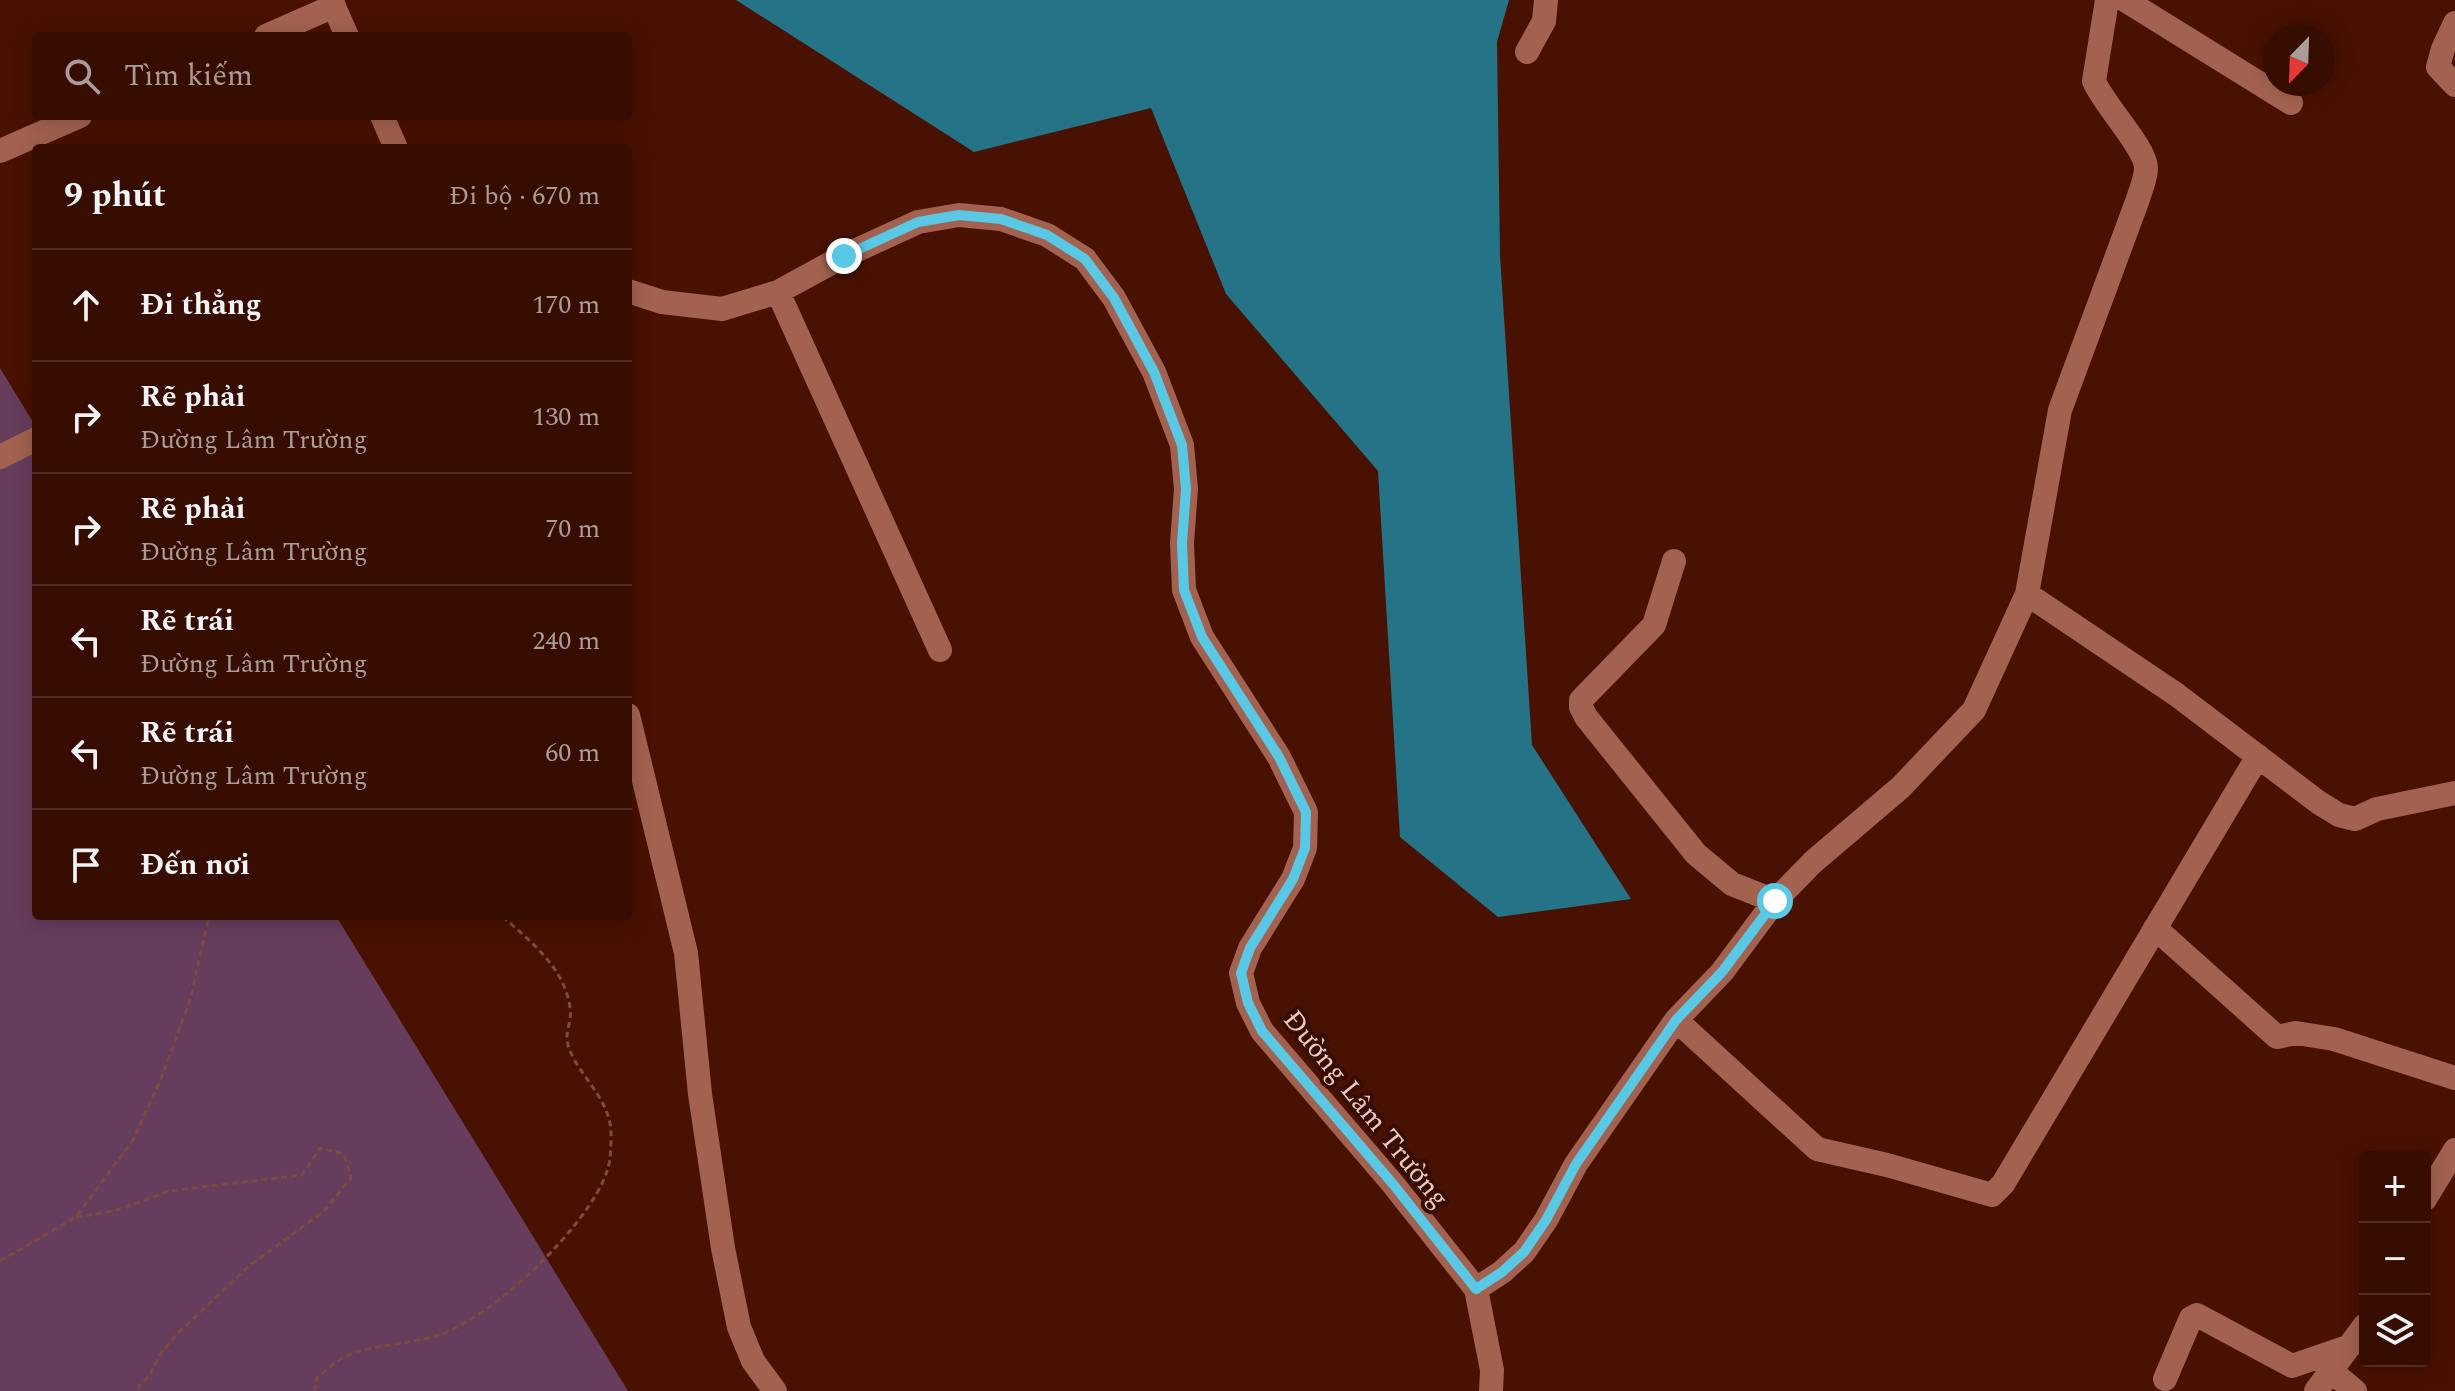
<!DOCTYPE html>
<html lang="vi">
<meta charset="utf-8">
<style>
:root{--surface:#370d01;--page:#3e160b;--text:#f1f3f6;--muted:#aa9c99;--line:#512d23}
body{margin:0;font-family:Spectral,serif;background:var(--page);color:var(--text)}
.controls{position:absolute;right:24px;bottom:24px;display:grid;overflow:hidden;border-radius:8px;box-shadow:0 4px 20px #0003}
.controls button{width:72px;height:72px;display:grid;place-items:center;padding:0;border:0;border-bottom:2px solid var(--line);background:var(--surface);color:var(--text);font:40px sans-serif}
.compass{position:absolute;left:2263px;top:24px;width:72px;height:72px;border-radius:50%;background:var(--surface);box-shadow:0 4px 20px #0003;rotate:203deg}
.stop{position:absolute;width:24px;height:24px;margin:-18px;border:6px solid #59c8e4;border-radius:50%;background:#fff}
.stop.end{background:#59c8e4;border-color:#fff;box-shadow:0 2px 8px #0008}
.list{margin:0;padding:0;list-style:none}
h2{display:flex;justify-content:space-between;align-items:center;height:104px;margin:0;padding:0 32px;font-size:34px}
h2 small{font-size:26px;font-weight:400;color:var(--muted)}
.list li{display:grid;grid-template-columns:52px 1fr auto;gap:24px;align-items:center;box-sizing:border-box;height:112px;padding:0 32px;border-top:2px solid var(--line)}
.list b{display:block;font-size:30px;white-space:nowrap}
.list p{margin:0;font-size:26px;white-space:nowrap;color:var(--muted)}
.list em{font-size:26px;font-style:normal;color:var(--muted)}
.icon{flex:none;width:44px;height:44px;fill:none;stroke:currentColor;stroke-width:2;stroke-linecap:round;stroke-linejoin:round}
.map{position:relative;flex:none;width:2455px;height:1391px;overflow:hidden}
.search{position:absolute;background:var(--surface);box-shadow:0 4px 20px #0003;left:32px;top:32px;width:600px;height:88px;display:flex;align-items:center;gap:20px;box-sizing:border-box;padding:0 28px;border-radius:8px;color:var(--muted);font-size:30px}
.panel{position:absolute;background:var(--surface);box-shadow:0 4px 20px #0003;left:32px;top:144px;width:600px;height:776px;border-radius:8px}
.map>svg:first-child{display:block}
.green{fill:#663d5c}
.water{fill:#257386}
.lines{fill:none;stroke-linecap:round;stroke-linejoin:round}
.path{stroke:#7d4b3d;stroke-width:3;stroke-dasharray:6 4;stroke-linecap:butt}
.minor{stroke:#a36250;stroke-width:24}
.route{stroke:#59c8e4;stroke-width:10}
.labels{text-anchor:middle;stroke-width:8;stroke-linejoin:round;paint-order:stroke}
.street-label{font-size:28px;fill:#edc8be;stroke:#380d03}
</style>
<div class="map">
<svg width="2455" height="1391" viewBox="0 0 2455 1391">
<rect width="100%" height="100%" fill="#491101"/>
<path class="green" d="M 0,368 L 36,427 L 36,916 L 336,916 L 628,1391 L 0,1391 Z"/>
<path class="water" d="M 736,0 L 1509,0 L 1497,42 L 1500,256 L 1532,745 L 1631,899 L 1498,917 L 1400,837 L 1378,471 L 1226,294 L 1151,108 L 974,152 Z"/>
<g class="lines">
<path class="path" d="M 76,1217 L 114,1211 L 169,1191 L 302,1175 L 320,1148 L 344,1154 L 351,1178 L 323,1212 L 249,1266 L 178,1333 L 162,1352 L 150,1374 L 136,1391
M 0,1261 L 76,1217 L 133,1140 L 161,1079 L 190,1000 L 209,916
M 314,1391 L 317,1378 C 326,1371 336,1361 346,1356 C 373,1344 407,1345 435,1336 C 490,1321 590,1225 607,1171 C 611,1161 611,1145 611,1134 C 611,1104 588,1084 574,1059 C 559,1032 573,1029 570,1007 C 564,967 530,941 502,916"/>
<path class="minor" d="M 331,0 L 347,36
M 2125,0 L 2291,103
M 2455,23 L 2443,49 L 2438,67 L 2455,85
M 266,36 L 334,6
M 1527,52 L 1544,21 L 1546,0
M 382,116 L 396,148
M 0,151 L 80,116
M 628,291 L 662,302 L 722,309 L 778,292 L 844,256 L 918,222 L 959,215 L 1001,219 L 1047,235 L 1085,259 L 1114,298 L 1154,372 L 1182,445 L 1186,489 L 1182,543 L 1184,590 L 1202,637 L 1279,757 L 1306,812 L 1305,848 L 1293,879 L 1250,948 L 1241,973 L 1248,1003 L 1262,1031 L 1393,1184 L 1476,1289 L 1492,1370 L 1491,1391
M 778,292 L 940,650
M 0,457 L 36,439
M 1674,561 L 1654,625 L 1581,700 L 1581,707 L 1586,717 L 1696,854 L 1732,884 L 1775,901
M 2027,594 L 2177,695 L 2318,802 L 2339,815 L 2355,819 L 2377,809 L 2455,793
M 628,715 L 686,953 L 700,1094 L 723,1248 L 739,1327 L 753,1361 L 775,1391
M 2155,928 L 2277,1037 L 2296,1033 L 2334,1039 L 2455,1078
M 1676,1020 L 1817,1149 L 1887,1165 L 1992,1195 L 2003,1184 L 2258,756
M 2425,1199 L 2455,1150
M 1476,1289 L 1502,1272 L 1524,1252 L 1546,1220 L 1576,1164 L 1676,1020 L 1722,972 L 1775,901 L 1813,862 L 1901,787 L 1974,710 L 2027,594 L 2060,410 L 2138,199 C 2141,189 2146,178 2146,168 C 2146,148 2103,104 2094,81 L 2107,0
M 2331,1371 L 2355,1391
M 2165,1379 L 2191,1318 L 2197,1315 L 2292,1366 L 2350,1346
M 2316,1391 L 2365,1325"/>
</g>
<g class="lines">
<path class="route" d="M 844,256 L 918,222 L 959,215 L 1001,219 L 1047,235 L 1085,259 L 1114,298 L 1154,372 L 1182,445 L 1186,489 L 1182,543 L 1184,590 L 1202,637 L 1279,757 L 1306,812 L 1305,848 L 1293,879 L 1250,948 L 1241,973 L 1248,1003 L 1262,1031 L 1393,1184 L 1476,1289 L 1502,1272 L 1524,1252 L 1546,1220 L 1576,1164 L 1676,1020 L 1722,972 L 1775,901"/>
</g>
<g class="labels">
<g class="street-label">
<text transform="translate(1367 1108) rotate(51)" y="10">Đường Lâm Trường</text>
</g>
</g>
</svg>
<div class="controls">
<button>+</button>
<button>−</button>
<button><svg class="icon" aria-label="layers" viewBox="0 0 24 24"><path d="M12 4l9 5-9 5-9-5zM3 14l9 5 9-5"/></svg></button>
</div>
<svg class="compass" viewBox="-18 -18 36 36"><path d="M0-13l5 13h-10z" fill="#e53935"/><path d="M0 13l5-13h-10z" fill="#aa9c99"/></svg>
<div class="stop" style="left:1775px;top:901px"></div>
<div class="stop end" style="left:844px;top:256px"></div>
<div class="search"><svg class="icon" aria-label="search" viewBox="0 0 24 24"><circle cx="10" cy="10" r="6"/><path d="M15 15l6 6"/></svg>Tìm kiếm</div>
<section class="panel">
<h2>9 phút<small>Đi bộ · 670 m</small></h2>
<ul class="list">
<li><svg class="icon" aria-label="ahead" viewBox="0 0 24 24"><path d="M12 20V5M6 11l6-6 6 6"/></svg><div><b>Đi thẳng</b></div><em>170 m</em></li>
<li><svg class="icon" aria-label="right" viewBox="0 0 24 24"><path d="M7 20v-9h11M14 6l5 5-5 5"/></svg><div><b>Rẽ phải</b><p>Đường Lâm Trường</p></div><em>130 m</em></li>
<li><svg class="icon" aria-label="right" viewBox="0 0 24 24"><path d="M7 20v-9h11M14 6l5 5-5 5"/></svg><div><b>Rẽ phải</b><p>Đường Lâm Trường</p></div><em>70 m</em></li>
<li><svg class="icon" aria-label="left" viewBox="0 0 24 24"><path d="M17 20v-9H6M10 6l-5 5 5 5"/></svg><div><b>Rẽ trái</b><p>Đường Lâm Trường</p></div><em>240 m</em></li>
<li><svg class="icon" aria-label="left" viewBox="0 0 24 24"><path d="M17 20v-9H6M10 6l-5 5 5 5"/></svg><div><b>Rẽ trái</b><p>Đường Lâm Trường</p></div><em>60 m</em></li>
<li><svg class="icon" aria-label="arrive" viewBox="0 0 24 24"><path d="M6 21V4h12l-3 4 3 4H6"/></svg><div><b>Đến nơi</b></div></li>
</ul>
</section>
</div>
